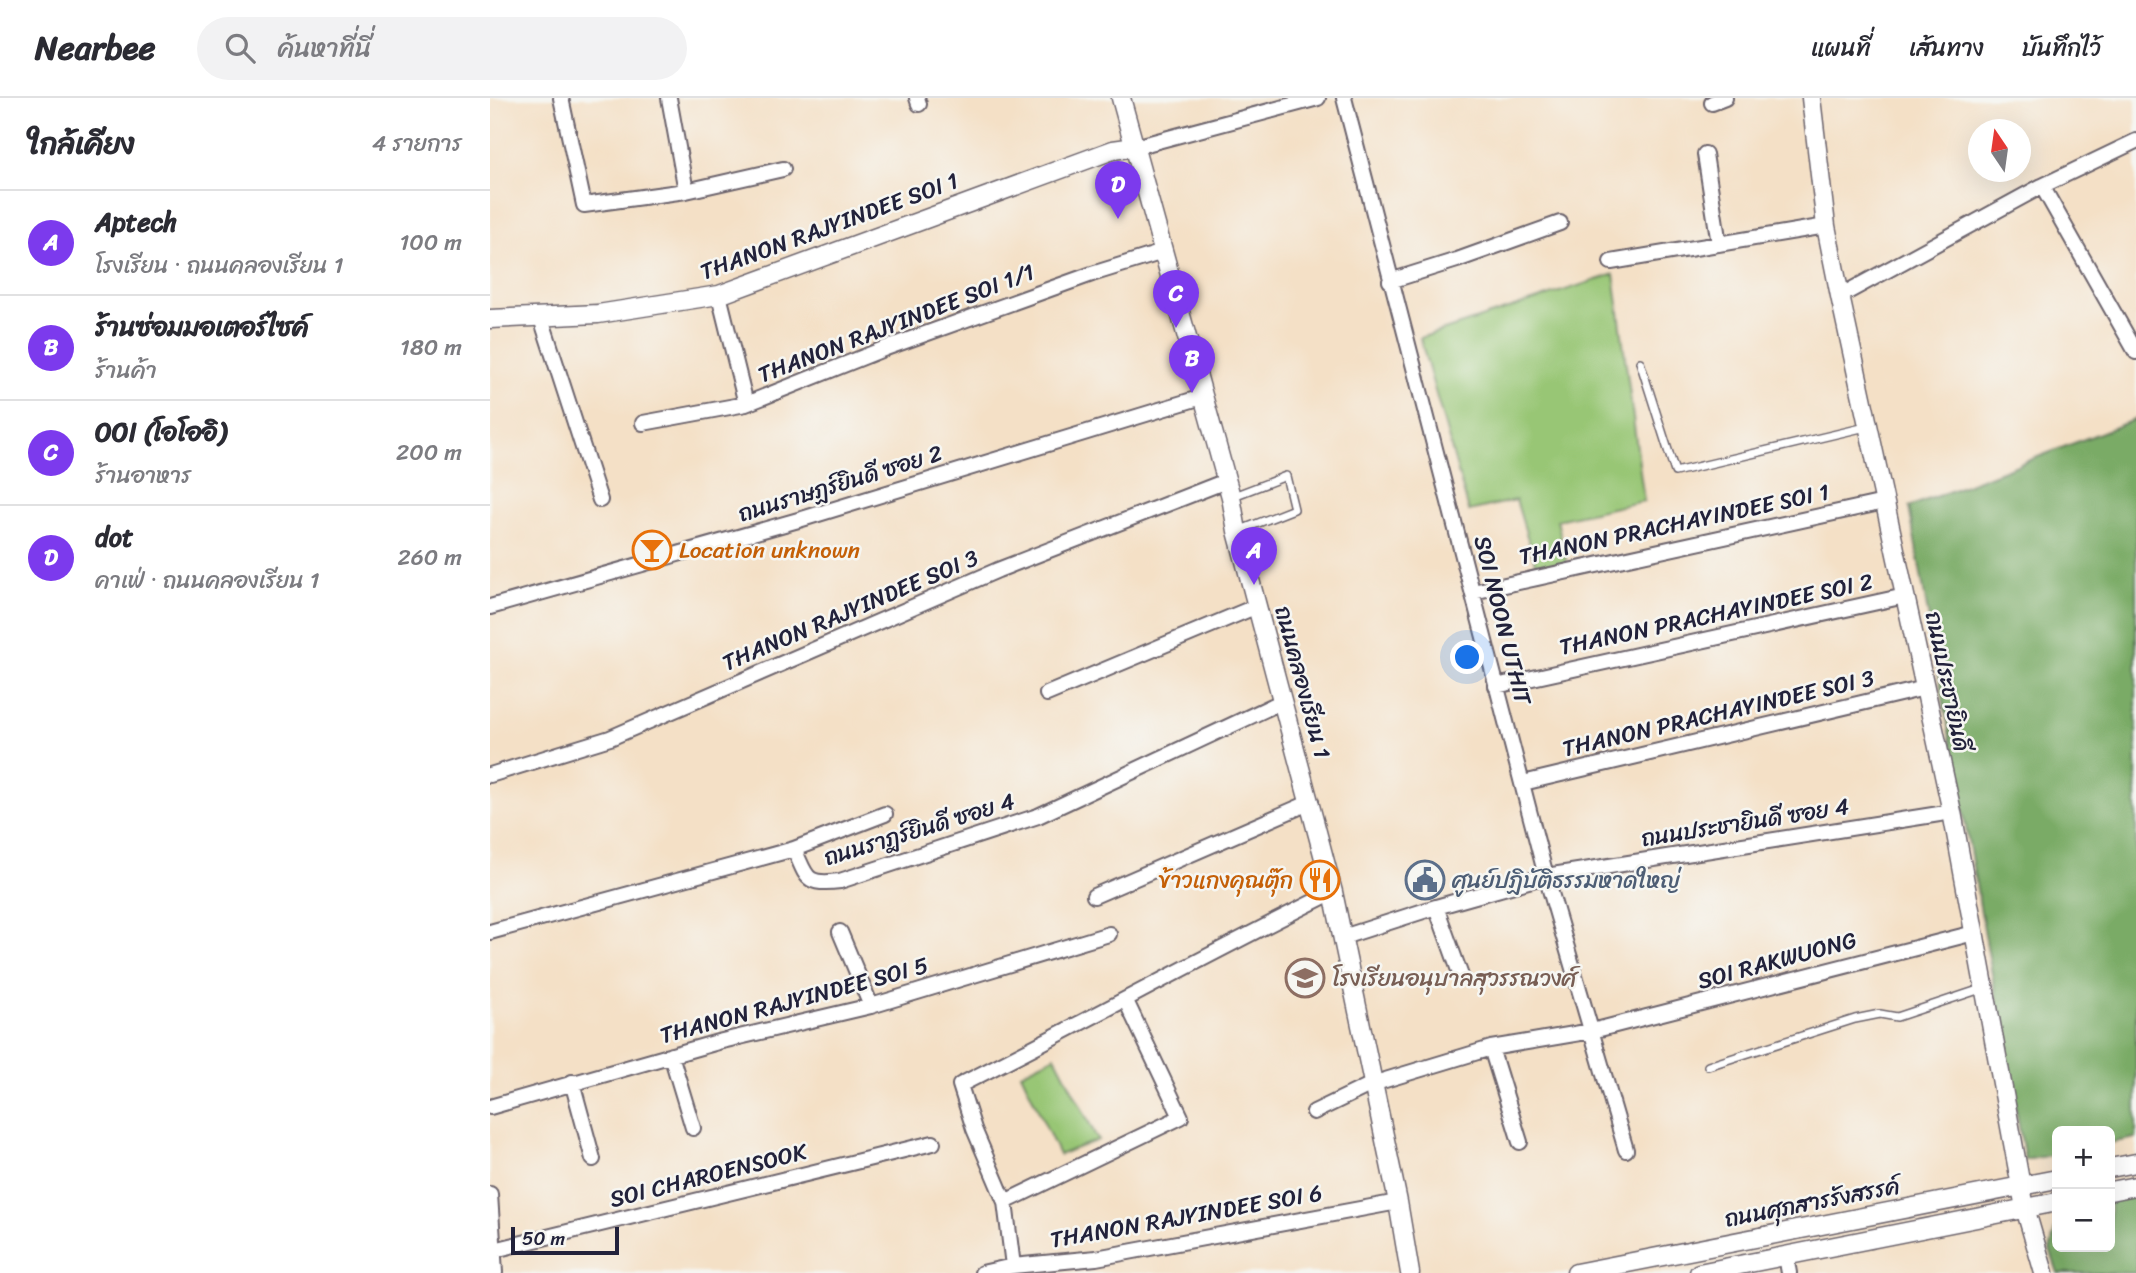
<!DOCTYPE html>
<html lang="th">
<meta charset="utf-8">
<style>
:root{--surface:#fff;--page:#f2f2f3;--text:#2b2b33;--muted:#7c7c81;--line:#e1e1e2;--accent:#7c3aed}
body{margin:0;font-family:Sriracha,"Playpen Sans Thai",sans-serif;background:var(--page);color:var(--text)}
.controls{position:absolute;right:21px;bottom:21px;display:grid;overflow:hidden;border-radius:10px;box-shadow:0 7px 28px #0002}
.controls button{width:63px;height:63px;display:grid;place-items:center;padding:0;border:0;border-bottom:2px solid var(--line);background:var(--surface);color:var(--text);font:35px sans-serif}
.compass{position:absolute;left:1478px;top:21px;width:63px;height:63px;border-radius:50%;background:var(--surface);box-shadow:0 7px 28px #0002;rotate:347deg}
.scale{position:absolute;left:21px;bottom:18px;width:108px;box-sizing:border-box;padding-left:7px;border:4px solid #22223b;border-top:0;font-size:19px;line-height:24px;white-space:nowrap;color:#22223b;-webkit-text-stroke:5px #f6f6f2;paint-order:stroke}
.you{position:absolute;left:978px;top:560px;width:24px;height:24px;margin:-18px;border:5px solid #fff;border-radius:50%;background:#1a73e8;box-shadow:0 0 0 10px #1a73e833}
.badge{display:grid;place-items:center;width:46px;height:46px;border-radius:50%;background:var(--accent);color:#fff;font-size:23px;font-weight:700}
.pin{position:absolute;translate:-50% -58px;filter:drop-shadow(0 2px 4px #0008)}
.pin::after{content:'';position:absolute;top:37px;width:24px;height:21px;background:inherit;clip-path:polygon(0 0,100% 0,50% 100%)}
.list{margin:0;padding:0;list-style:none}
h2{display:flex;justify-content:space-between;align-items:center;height:91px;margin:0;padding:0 28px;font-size:30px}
h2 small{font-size:23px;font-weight:400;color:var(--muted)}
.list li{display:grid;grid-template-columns:46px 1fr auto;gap:21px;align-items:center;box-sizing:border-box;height:105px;padding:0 28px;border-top:2px solid var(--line)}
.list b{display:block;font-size:26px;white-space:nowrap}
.list p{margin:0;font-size:23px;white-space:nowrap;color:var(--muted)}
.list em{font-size:23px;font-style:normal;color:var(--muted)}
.icon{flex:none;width:38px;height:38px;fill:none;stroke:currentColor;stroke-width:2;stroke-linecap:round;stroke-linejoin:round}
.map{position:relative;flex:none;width:1646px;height:1175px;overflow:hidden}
header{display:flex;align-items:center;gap:42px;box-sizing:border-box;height:98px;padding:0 35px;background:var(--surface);border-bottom:2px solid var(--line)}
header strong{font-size:33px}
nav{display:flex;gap:38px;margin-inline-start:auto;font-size:24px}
.search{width:490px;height:63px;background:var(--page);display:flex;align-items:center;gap:18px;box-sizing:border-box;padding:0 24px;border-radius:38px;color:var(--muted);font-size:26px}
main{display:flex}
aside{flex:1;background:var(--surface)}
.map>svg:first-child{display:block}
.green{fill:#98c674;stroke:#5d7458;stroke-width:2}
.forest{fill:#7aab66;stroke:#4e6650;stroke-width:2}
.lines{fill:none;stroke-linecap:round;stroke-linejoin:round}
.service-casing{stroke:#6c646c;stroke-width:10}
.minor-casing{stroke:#6c646c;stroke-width:18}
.tertiary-casing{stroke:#6c646c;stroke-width:21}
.service{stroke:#fff;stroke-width:7}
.minor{stroke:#fff;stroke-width:14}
.tertiary{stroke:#fff;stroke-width:18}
.labels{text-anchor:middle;stroke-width:5;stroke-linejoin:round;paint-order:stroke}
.street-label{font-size:23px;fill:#22223b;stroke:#f6f6f2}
.food-label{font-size:23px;fill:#c56008;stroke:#f6f6f2;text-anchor:start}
.service-label{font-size:23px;fill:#4e5e75;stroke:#f6f6f2;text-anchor:start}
.education-label{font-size:23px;fill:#785e54;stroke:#f6f6f2;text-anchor:start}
</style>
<header>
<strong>Nearbee</strong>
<div class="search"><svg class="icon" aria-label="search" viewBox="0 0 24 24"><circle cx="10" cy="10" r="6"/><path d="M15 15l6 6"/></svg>ค้นหาที่นี่</div>
<nav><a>แผนที่</a><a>เส้นทาง</a><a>บันทึกไว้</a></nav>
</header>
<main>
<aside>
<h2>ใกล้เคียง<small>4 รายการ</small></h2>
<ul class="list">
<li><span class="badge">A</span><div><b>Aptech</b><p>โรงเรียน · ถนนคลองเรียน 1</p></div><em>100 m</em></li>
<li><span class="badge">B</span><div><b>ร้านซ่อมมอเตอร์ไซค์</b><p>ร้านค้า</p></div><em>180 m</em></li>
<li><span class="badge">C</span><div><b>OOI (โอโออิ)</b><p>ร้านอาหาร</p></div><em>200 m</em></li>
<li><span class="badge">D</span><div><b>dot</b><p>คาเฟ่ · ถนนคลองเรียน 1</p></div><em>260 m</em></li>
</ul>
</aside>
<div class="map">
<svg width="1646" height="1175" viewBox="0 0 1646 1175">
<rect width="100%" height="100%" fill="#f6f6f2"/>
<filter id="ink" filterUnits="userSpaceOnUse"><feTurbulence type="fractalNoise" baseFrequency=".0143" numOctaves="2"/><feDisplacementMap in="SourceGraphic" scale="14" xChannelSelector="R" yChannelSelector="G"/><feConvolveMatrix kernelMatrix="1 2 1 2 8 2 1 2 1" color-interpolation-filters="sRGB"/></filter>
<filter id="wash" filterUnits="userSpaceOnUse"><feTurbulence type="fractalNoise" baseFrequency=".00686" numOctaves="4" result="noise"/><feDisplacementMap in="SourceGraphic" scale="28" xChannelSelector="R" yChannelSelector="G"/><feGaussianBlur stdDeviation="1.57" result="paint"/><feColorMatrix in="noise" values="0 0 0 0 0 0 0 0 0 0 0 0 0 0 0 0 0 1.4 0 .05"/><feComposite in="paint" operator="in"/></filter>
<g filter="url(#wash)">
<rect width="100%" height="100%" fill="#f4e0c6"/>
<path class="green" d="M 1124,176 L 1154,403 L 1067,422 L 1077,466 L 1049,478 L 1026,402 L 979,413 L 930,240 Z
M 565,958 L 608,1042 L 569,1057 L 531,975 Z"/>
<path class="forest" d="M 1646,321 L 1646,1040 L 1620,1045 L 1620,1033 L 1567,1033 L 1567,1056 L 1535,1062 L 1419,409 Z
M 1646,1097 L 1646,1175 L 1568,1175 L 1560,1152 L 1567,1124 L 1567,1149 L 1620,1149 L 1620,1102 Z"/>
</g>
<g filter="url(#ink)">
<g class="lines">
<defs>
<path id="service" d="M 1150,264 L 1185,374 L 1376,329
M 741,399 L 796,378 L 804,411 L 748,433
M 1218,968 L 1365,921 L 1390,916 L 1407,919 L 1494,890"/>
<path id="minor" d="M 71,0 L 94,107 L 196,93 L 293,71
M 179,0 L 196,93
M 427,0 L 429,6
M 854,0 L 1056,778 L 1136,1052
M 1222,5 L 1235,0
M 645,49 L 828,0
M 1215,56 L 1229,146
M 1552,88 L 1646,254
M 1121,164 L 1336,128
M 900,183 L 967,162 L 1070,125
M 229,197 L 256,306
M 1350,198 L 1552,88 L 1646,43
M 51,220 L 110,402
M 153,325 L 256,306 L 396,250 L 602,176 L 673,154
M 983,494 L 1394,404
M 0,509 L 312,421 L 712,299
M 1006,588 L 1415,498
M 557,596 L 767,508
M 0,677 L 120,640 L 508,472 L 736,383
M 1033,685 L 1435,590
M 304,751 L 395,716
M 604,798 L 821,704
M 946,809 L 971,878
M 0,834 L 304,751 C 317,778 314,788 350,783 L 548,718 L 793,603
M 350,834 L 381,908
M 853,839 L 946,809 L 1056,778 L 1462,714
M 1001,950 L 1030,1044
M 181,957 L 203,1030
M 82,984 L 103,1061
M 0,1009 L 228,944 L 381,908 L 619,836
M 824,1014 L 882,986 L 1001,950 L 1102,933 L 1484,835
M 0,1096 L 5,1175
M 515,1104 L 691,1019 L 636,903
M 0,1153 L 443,1045
M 1296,1158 L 1299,1175
M 523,1168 L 515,1104 L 484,1031 L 470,987 C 595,924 718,856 843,794
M 492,1175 L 523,1168 L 606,1160 L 908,1104"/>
<path id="tertiary" d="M 631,0 L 741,399 L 747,433 L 843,794 L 908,1104 L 920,1175
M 1321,0 L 1336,128 L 1350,198 L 1462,714 L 1535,1110 L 1554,1175
M 0,221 L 108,216 L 229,197 L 623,52 L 645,49
M 1620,1070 L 1646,1065
M 1620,1093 L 1646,1088
M 1086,1175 L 1567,1081
M 1209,1175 L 1567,1104"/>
</defs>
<use href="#service" class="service-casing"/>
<use href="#minor" class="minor-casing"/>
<use href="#tertiary" class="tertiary-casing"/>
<use href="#service" class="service"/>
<use href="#minor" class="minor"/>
<use href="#tertiary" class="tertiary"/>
</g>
</g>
<defs>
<symbol id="bar-ring" viewBox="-11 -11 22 22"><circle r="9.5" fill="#f6f6f2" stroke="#e8710a" stroke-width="1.5"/><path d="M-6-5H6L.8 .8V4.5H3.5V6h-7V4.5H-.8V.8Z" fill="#e8710a"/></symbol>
<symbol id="restaurant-ring" viewBox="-11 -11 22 22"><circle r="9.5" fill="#f6f6f2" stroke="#e8710a" stroke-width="1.5"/><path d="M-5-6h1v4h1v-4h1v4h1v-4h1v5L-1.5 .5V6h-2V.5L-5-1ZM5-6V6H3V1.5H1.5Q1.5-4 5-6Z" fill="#e8710a"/></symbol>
<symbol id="civic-ring" viewBox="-11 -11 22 22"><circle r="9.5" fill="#f6f6f2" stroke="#5c6f8a" stroke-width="1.5"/><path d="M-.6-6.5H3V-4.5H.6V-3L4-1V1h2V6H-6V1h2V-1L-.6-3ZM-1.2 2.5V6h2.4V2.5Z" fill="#5c6f8a"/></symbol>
<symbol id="school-ring" viewBox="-11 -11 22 22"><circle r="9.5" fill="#f6f6f2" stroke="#8d6e63" stroke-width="1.5"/><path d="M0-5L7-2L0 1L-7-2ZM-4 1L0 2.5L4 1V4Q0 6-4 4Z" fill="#8d6e63"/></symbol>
</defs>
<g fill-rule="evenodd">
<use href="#bar-ring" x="140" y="430" width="44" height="44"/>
<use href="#restaurant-ring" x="808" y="760" width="44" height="44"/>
<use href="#civic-ring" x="913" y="760" width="44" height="44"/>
<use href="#school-ring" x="793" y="858" width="44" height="44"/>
</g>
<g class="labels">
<g class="street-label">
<text transform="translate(339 128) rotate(-20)" y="8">THANON RAJYINDEE SOI 1</text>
<text transform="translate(406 225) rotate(-21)" y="8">THANON RAJYINDEE SOI 1/1</text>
<text transform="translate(350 385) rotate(-17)" y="8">ถนนราษฏร์ยินดี ซอย 2</text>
<text transform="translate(1184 426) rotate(-12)" y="8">THANON PRACHAYINDEE SOI 1</text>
<text transform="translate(360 512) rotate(-23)" y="8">THANON RAJYINDEE SOI 3</text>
<text transform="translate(1226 516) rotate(-12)" y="8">THANON PRACHAYINDEE SOI 2</text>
<text transform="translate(1013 522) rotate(76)" y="8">SOI NOON UTHIT</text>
<text transform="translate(1458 583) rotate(78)" y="8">ถนนประชายินดี</text>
<text transform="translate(813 584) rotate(75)" y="8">ถนนคลองเรียน 1</text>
<text transform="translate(1228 615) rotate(-13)" y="8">THANON PRACHAYINDEE SOI 3</text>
<text transform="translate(1255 724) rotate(-9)" y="8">ถนนประชายินดี ซอย 4</text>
<text transform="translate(429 731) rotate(-17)" y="8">ถนนราฎร์ยินดี ซอย 4</text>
<text transform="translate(1287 862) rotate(-15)" y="8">SOI RAKWUONG</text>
<text transform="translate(304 902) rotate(-15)" y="8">THANON RAJYINDEE SOI 5</text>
<text transform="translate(218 1077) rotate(-14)" y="8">SOI CHAROENSOOK</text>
<text transform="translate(1322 1104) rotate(-11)" y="8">ถนนศุภสารรังสรรค์</text>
<text transform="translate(696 1118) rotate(-10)" y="8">THANON RAJYINDEE SOI 6</text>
</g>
<g class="food-label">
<text x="189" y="460">Location unknown</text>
<text x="803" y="790" text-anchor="end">ข้าวแกงคุณตุ๊ก</text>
</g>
<g class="service-label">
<text x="962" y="790">ศูนย์ปฏิบัติธรรมหาดใหญ่</text>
</g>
<g class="education-label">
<text x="842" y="888">โรงเรียนอนุบาลสุวรรณวงศ์</text>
</g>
</g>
</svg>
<div class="controls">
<button>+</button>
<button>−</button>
</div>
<svg class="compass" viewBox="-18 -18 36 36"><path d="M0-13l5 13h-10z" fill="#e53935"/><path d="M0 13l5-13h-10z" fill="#7c7c81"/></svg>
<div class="scale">50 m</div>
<div class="you"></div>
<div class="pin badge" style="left:764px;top:487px">A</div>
<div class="pin badge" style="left:702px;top:295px">B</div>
<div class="pin badge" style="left:686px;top:230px">C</div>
<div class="pin badge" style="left:628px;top:121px">D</div>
</div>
</main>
